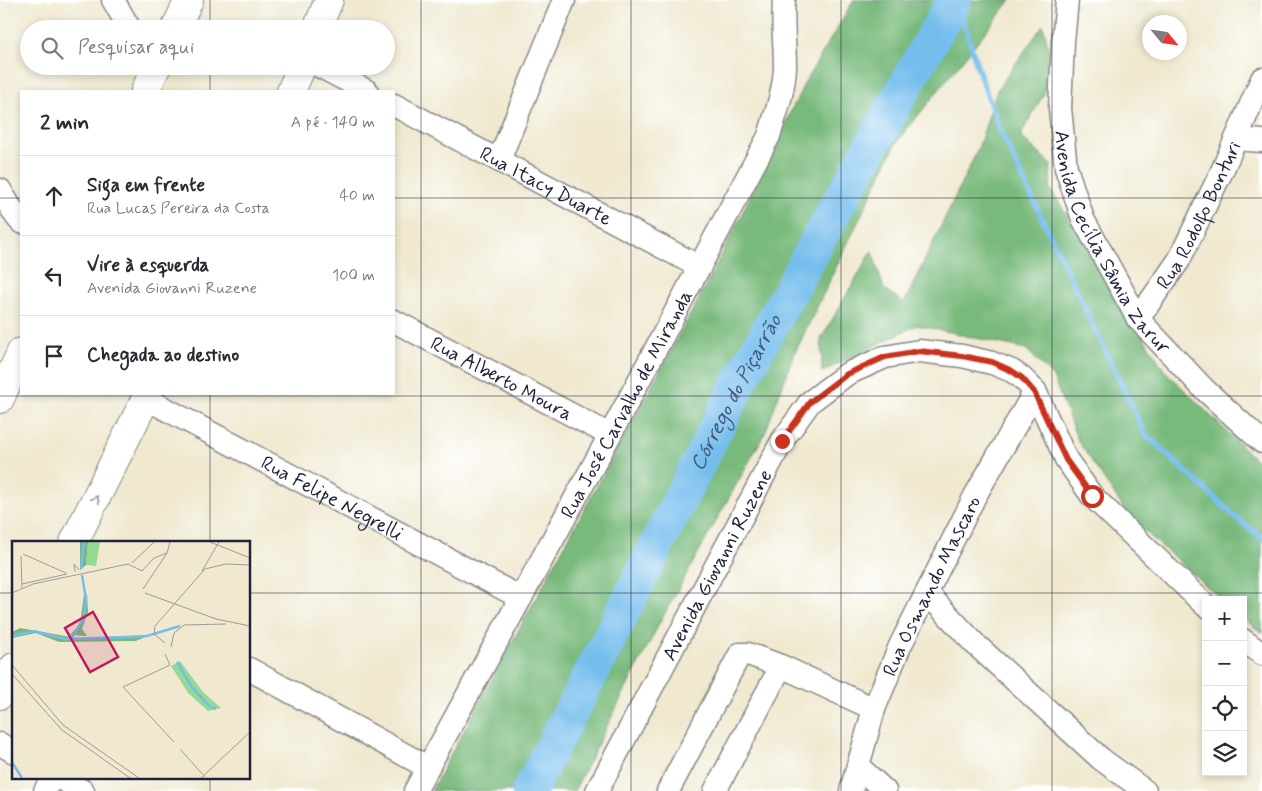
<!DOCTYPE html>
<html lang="pt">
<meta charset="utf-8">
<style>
:root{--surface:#fff;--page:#f2f2f3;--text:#2b2b33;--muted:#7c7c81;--line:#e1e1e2}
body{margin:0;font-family:Mynerve,sans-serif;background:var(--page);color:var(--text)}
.controls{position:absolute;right:15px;bottom:15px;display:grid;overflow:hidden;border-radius:0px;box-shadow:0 2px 8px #0003}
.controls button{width:45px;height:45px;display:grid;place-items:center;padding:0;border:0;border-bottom:1px solid var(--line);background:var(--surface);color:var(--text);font:25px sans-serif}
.compass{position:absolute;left:1142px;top:15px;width:45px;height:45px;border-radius:50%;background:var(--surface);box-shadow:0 2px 8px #0003;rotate:119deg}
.stop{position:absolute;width:15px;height:15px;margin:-11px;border:4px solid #c8321e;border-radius:50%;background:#fff}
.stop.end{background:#c8321e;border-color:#fff;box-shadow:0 1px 5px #0008}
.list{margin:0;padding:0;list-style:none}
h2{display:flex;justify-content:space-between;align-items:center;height:65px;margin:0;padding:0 20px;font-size:21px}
h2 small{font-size:16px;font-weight:400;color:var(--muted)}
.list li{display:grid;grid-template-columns:32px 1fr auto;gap:15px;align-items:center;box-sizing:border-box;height:80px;padding:0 20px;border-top:1px solid var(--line)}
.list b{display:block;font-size:19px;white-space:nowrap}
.list p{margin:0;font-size:16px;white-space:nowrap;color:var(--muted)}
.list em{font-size:16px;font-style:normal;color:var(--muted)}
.icon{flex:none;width:28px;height:28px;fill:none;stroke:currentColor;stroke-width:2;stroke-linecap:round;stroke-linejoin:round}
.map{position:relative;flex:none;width:1262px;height:791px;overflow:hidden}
.search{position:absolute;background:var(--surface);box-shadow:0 2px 8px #0003;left:20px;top:20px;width:375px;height:55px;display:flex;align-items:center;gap:12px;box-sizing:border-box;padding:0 18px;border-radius:28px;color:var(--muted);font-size:19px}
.panel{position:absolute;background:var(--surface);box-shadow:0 2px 8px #0003;left:20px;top:90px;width:375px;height:305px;border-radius:0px}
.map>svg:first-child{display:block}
.forest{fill:#78b97b;stroke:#4d6e5b}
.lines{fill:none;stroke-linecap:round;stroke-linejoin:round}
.stream{stroke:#75bded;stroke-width:5.5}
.river{stroke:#75bded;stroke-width:35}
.minor-casing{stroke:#898686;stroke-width:25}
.tertiary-casing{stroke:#898686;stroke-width:30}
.minor{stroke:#fff;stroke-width:22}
.tertiary{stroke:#fff;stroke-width:28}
.oneway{stroke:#9c9ca7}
.route{stroke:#c8321e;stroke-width:6}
.grid{fill:none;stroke:#22223b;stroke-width:1;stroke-opacity:0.55}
.labels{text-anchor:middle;stroke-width:4.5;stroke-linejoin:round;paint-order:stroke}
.street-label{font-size:20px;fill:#22223b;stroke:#fff}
.water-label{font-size:21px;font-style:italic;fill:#3f5879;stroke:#fff}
.inset-river{fill:none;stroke:#75bded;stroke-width:2.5}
.inset-road{fill:none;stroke:#9e9994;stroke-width:1}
.view{fill:#c2185b;fill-opacity:0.15;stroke:#c2185b;stroke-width:2.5}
.inset-edge{fill:none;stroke:#22223b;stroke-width:2.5}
</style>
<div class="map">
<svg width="1262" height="791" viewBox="0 0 1262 791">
<rect width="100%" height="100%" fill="#fff"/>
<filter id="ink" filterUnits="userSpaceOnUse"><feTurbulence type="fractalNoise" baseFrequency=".02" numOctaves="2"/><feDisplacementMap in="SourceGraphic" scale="10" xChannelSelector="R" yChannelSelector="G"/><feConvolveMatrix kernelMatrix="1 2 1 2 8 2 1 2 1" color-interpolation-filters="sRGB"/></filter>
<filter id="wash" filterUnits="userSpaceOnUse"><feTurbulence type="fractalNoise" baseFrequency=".0096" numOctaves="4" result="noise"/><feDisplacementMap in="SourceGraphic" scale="20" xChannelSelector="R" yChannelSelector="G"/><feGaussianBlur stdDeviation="1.12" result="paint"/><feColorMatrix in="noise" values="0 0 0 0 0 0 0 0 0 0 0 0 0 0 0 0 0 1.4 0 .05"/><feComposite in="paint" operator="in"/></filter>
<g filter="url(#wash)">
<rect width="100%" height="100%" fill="#f0e9d0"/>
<path class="forest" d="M 854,0 L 1011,0 L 896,143 L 793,357 L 765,433 L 661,620 L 574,791 L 431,791 L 701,295 L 731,236 L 806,80 Z
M 1043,25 L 1051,58 L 1046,90 L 1020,136 L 1051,164 L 1050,188 L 1164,370 L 1262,466 L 1262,633 L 1243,618 L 1243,600 L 1222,600 L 1130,518 L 1078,441 L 1053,377 L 1026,349 L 917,325 L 822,372 L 821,339 L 872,251 L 884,289 L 904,303 L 978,149 L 997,90 Z"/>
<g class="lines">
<path class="stream" d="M 957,0 L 978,69 L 1000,130 L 1145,434 L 1239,520 L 1262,538"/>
<path class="river" id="s1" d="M 529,791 L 603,651 L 739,383 L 807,259 L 954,0"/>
</g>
</g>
<g filter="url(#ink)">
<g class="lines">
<defs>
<g id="minor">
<path d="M 113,0 L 130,29"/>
<path id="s2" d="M 1067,0 L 1063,42 L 1060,108 L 1066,168 L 1083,219 L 1138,319 L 1204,389 L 1262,442"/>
<path d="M 319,66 L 367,91"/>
<path id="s3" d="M 394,105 L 700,267"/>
<path d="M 1236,139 L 1262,141"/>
<path d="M 499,160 L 564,0"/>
<path d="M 0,190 L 16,216 L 21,222"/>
<path id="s4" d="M 1138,319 L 1179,260 L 1222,171 L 1262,79"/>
<path id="s5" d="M 394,321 L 610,435"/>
<path id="s6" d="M 145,398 L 521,598"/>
<path d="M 927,593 L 974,643 L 1101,759 L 1145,791"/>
<path d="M 1243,640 L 1262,654"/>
<path d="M 249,669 L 427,767"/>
<path d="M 0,744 L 14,752"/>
<path d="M 858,766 L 885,791"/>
<path d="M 58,777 L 83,791"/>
<path d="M 45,791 L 52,777"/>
<path id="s7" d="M 415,791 L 610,435 L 769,136 C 776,113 784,91 785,67 C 785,45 782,23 784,0"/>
<path id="s8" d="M 597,791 L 782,441 L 810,402 L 847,374 L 885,357 L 919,351 L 962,356 L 992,363 L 1012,371 L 1022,378 L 1035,391 L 1066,459 L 1092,496 L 1206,606"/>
<path d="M 668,791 L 740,654 L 748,654 L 781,666 L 874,709"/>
<path d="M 715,791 L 781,666"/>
<path id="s9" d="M 851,791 L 874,709 L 900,646 L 975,496 L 1035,391"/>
</g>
<path id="tertiary" d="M 175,29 L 189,0
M 317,29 L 329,0
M 145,91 L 157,66
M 291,91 L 302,66
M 0,399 L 21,352
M 74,542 L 148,394
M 0,695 L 14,667"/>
</defs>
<use href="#minor" class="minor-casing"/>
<use href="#tertiary" class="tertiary-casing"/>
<use href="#minor" class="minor"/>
<use href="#tertiary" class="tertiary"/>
</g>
<defs><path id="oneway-chevron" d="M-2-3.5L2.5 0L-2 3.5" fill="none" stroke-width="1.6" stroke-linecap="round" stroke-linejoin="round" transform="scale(1.25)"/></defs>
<use class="oneway" href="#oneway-chevron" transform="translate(96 499) rotate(-64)"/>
</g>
<g class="lines" filter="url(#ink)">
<path class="route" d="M 782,441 L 810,402 L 847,374 L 885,357 L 919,351 L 962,356 L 992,362 L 1012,371 L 1022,378 L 1034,392 L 1066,460 L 1092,496"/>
</g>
<path class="grid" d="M 210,0 L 210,29M 421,0 L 421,791M 631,0 L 631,791M 841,0 L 841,791M 1052,0 L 1052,791M 210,66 L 210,91M 0,198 L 21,198M 394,198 L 1262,198M 210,394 L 210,542M 0,396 L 1262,396M 0,593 L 14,593M 249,593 L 1262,593M 210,777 L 210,791"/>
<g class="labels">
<g class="street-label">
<text dy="7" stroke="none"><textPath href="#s3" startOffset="172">Rua Itacy Duarte</textPath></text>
<text dy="7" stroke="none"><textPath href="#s4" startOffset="121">Rua Rodolfo Bonturi</textPath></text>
<text dy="7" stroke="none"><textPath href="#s2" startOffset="255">Avenida Cecília Sâmia Zarur</textPath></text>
<text dy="7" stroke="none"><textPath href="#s5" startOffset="122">Rua Alberto Moura</textPath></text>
<text dy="7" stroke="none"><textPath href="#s7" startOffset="441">Rua José Carvalho de Miranda</textPath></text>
<text dy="7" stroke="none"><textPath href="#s6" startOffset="212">Rua Felipe Negrelli</textPath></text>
<text dy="7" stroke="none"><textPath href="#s8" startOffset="256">Avenida Giovanni Ruzene</textPath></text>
<text dy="7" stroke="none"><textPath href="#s9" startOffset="221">Rua Osmando Mascaro</textPath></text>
</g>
<g class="water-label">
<text dy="7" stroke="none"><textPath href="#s1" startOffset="449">Córrego do Piçarrão</textPath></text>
</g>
</g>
<g transform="translate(12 541)">
<rect width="238" height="238" fill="#f0e9d0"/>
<path d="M 76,1 L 88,1 L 84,25 L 74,24 ZM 168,120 L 191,151 L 209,167 L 196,170 L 176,152 L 159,125 Z" fill="#96d991"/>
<path d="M 68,1 L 76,1 L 74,24 L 68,29 ZM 72,53 L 75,53 L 76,71 L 70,88 L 75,95 L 58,94 L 68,83 ZM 8,87 L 65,97 L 133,96 L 124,100 L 47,101 L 24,92 L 0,97 L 0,91 Z" fill="#78b97b"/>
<path class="inset-river" d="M 69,28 L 72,1M 0,95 L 22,90 L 54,98 L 113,96 L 135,95 L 168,85M 59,98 L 72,77 L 74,58 L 70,34M 165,121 L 179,145 L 197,165 L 204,168M 0,221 L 10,237"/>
<path class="inset-road" d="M 198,1 L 238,17M 11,13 L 54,32M 9,15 L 10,47M 120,22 L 142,1M 190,30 L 207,1M 63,31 L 62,23 L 67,29M 10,43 L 55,33M 131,48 L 155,12 L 158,1M 0,52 L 21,43 L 116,23 L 130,30 L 142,17 L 155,12M 133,52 L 204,78 L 238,85M 153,102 L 142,93 L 143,85 L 193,28 L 214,23 L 238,24M 159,106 L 162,92 L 172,84 L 214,83M 153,113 L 158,124 L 111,146 L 162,201M 0,124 L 51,184 L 127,237M 0,133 L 50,189 L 118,237M 168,208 L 193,236M 189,237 L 238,191"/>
<path class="view" d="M 81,71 L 106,116 L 78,131 L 53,87 Z"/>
<rect width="238" height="238" class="inset-edge"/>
</g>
</svg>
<div class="controls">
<button>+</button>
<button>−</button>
<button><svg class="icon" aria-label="locate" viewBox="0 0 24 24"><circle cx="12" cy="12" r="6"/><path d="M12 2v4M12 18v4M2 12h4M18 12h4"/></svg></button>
<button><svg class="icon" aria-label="layers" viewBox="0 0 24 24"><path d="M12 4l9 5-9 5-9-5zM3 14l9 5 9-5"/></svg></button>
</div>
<svg class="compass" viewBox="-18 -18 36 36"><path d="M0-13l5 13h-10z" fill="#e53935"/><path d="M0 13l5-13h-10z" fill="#7c7c81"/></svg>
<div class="stop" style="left:1092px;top:496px"></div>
<div class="stop end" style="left:782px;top:441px"></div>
<div class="search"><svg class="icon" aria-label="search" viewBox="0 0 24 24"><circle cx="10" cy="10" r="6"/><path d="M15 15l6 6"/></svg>Pesquisar aqui</div>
<section class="panel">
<h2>2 min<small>A pé · 140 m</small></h2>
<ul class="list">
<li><svg class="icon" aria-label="ahead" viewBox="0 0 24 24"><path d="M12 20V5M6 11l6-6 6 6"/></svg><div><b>Siga em frente</b><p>Rua Lucas Pereira da Costa</p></div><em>40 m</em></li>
<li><svg class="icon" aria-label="left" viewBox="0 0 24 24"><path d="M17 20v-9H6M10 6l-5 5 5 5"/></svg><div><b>Vire à esquerda</b><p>Avenida Giovanni Ruzene</p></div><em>100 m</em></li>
<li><svg class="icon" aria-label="arrive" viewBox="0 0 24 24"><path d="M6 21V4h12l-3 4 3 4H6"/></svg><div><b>Chegada ao destino</b></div></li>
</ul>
</section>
</div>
